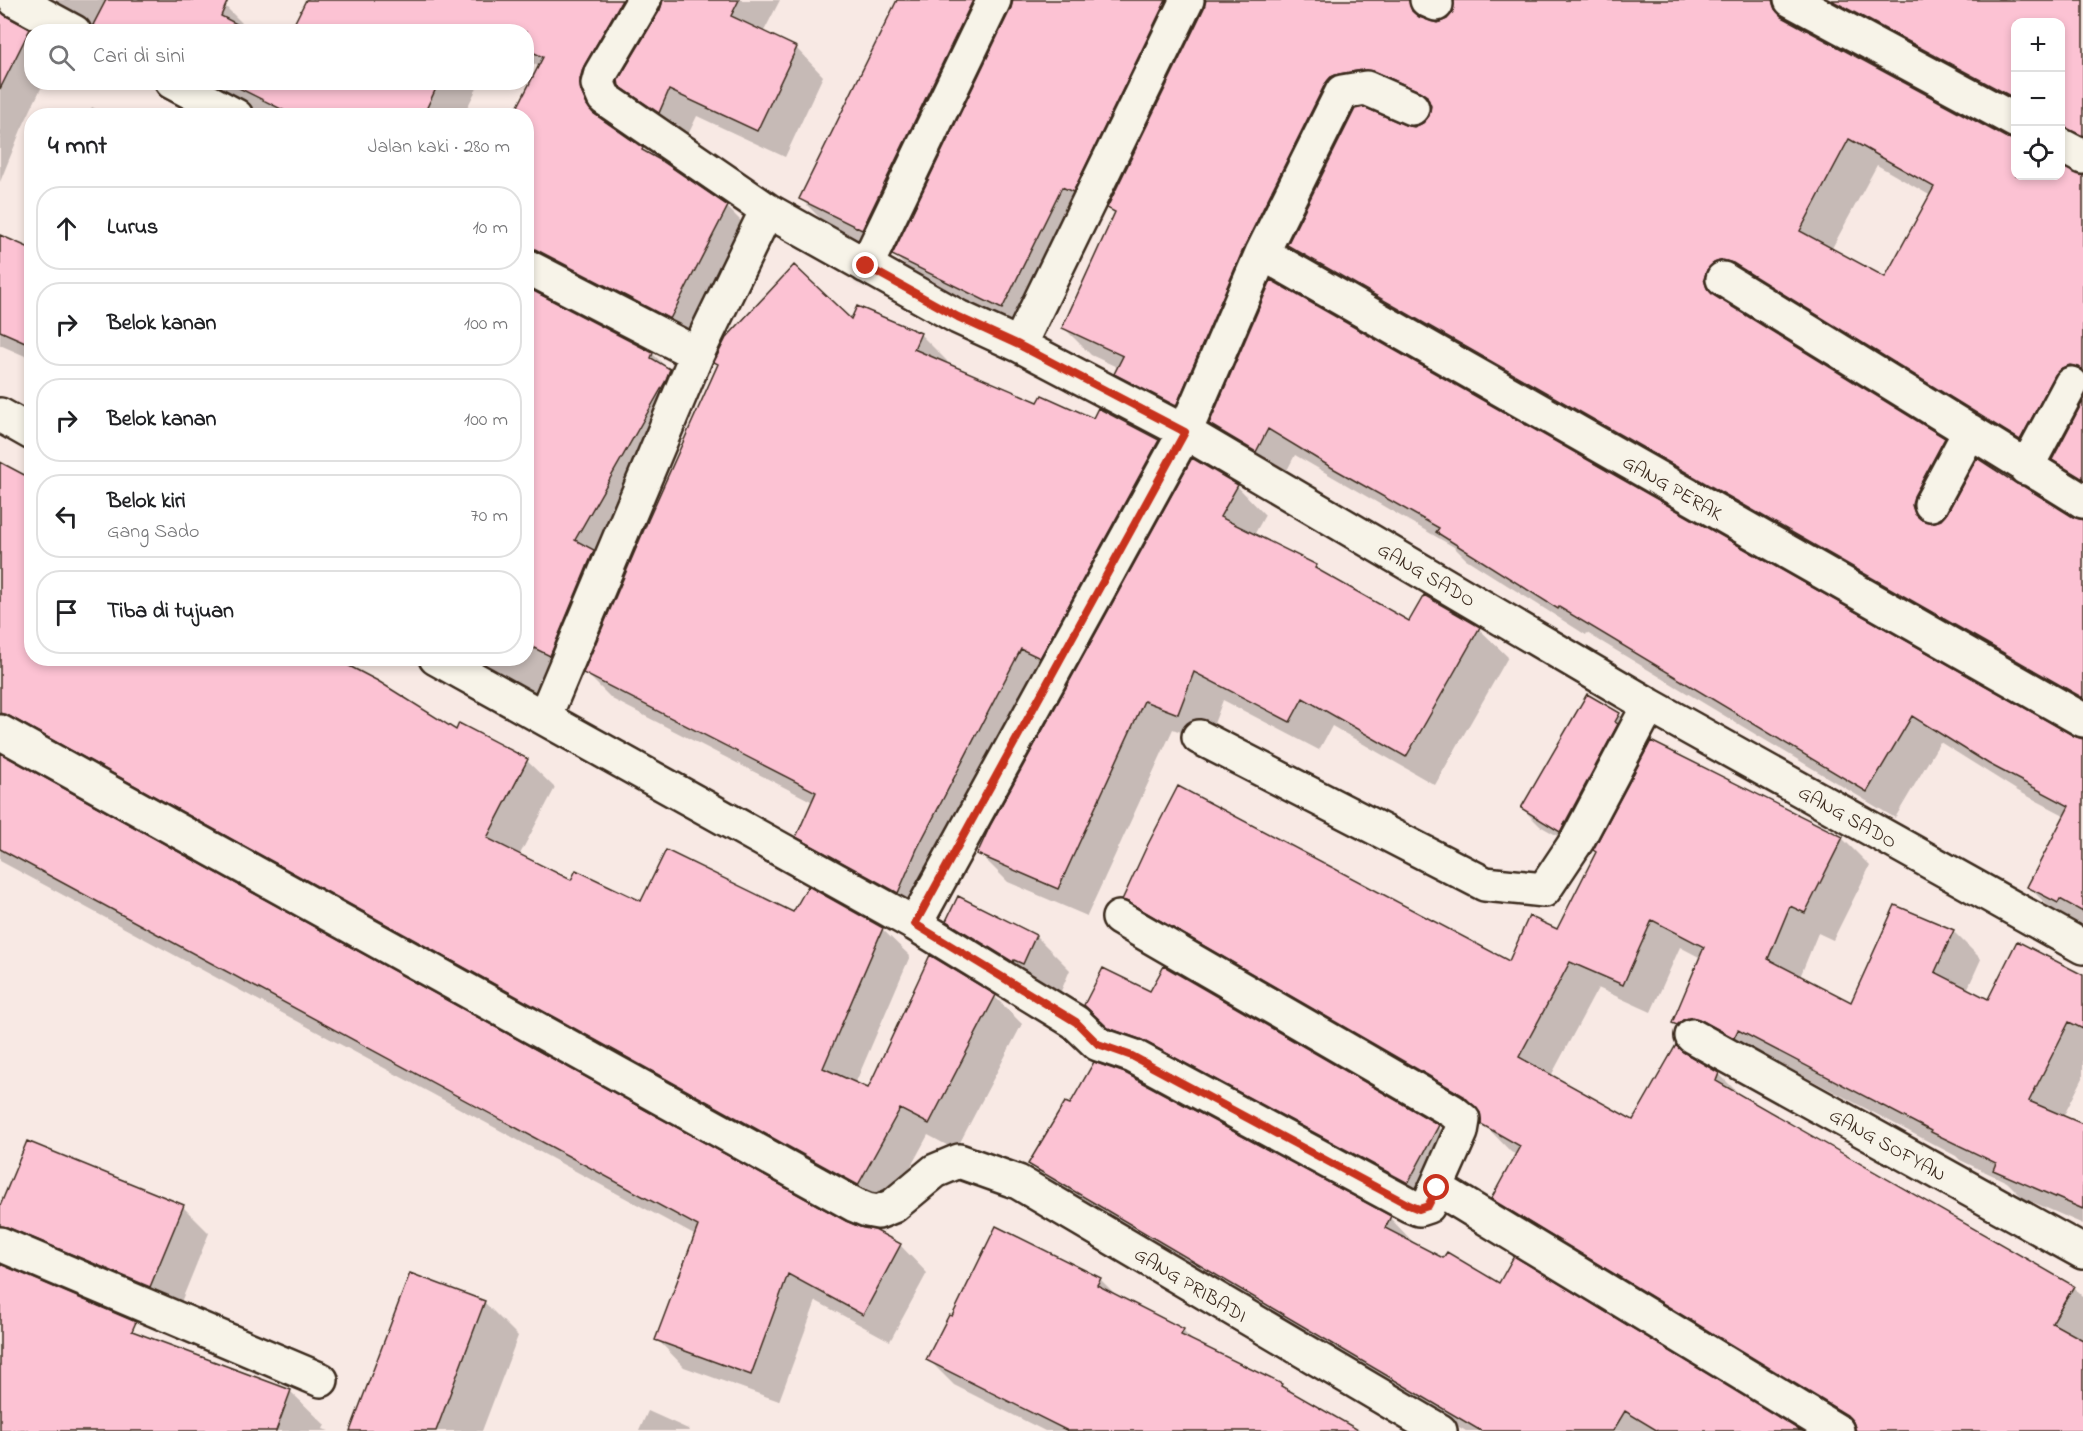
<!DOCTYPE html>
<html lang="id">
<meta charset="utf-8">
<style>
:root{--surface:#fff;--page:#f6f6f6;--text:#202124;--muted:#757577;--line:#e0e0e0}
body{margin:0;font-family:"Indie Flower",sans-serif;background:var(--page);color:var(--text)}
.controls{position:absolute;right:18px;top:18px;display:grid;overflow:hidden;border-radius:12px;box-shadow:0 3px 9px #0003}
.controls button{width:54px;height:54px;display:grid;place-items:center;padding:0;border:0;border-bottom:2px solid var(--line);background:var(--surface);color:var(--text);font:30px sans-serif}
.stop{position:absolute;width:18px;height:18px;margin:-14px;border:4px solid #c8321e;border-radius:50%;background:#fff}
.stop.end{background:#c8321e;border-color:#fff;box-shadow:0 2px 6px #0008}
.list{margin:0;padding:0;list-style:none}
h2{display:flex;justify-content:space-between;align-items:center;height:78px;margin:0;padding:0 24px;font-size:26px}
h2 small{font-size:20px;font-weight:400;color:var(--muted)}
.list li{display:grid;grid-template-columns:39px 1fr auto;gap:18px;align-items:center;box-sizing:border-box;height:84px;margin:0 12px 12px;padding:0 12px;border:2px solid var(--line);border-radius:24px}
.list b{display:block;font-size:22px;white-space:nowrap}
.list p{margin:0;font-size:20px;white-space:nowrap;color:var(--muted)}
.list em{font-size:20px;font-style:normal;color:var(--muted)}
.icon{flex:none;width:33px;height:33px;fill:none;stroke:currentColor;stroke-width:2;stroke-linecap:round;stroke-linejoin:round}
.map{position:relative;flex:none;width:2083px;height:1431px;overflow:hidden}
.search{position:absolute;background:var(--surface);box-shadow:0 3px 9px #0003;left:24px;top:24px;width:510px;height:66px;display:flex;align-items:center;gap:15px;box-sizing:border-box;padding:0 21px;border-radius:24px;color:var(--muted);font-size:22px}
.panel{position:absolute;background:var(--surface);box-shadow:0 3px 9px #0003;left:24px;top:108px;width:510px;height:558px;border-radius:24px}
.map>svg:first-child{display:block}
.shadow{fill:#0003;fill-rule:evenodd}
.building{fill:#fcc2d3;stroke:#3b2a1e;stroke-width:1.5;fill-rule:evenodd}
.lines{fill:none;stroke-linecap:round;stroke-linejoin:round}
.minor-casing{stroke:#3b2a1e;stroke-width:38}
.minor{stroke:#f7f3e8;stroke-width:33}
.route{stroke:#c8321e;stroke-width:8}
.labels{text-anchor:middle;stroke-width:6;stroke-linejoin:round;paint-order:stroke}
.street-label{font-size:20px;fill:#3b2a1e;stroke:#f7f3e8}
</style>
<div class="map">
<svg width="2083" height="1431" viewBox="0 0 2083 1431">
<rect width="100%" height="100%" fill="#f8e9e4"/>
<filter id="ink" filterUnits="userSpaceOnUse"><feTurbulence type="fractalNoise" baseFrequency=".0167" numOctaves="2"/><feDisplacementMap in="SourceGraphic" scale="12" xChannelSelector="R" yChannelSelector="G"/><feConvolveMatrix kernelMatrix="1 2 1 2 8 2 1 2 1" color-interpolation-filters="sRGB"/></filter>
<g filter="url(#ink)">
<path class="shadow" d="M 0,0 L 214,0 L 225,6 L 251,32 L 93,32 L 86,29 L 25,19 L 23,28 L 32,33 L 32,82 L 44,82 L 21,130 L 0,182 Z
M 307,0 L 780,0 L 763,33 L 796,48 L 823,76 L 785,157 L 697,116 L 686,139 L 648,113 L 621,85 L 620,79 L 610,95 L 607,119 L 611,127 L 649,156 L 727,207 L 755,235 L 698,346 L 536,286 L 534,293 L 653,354 L 697,398 L 604,563 L 621,579 L 577,682 L 570,678 L 553,710 L 469,658 L 526,658 L 526,116 L 540,67 L 526,60 L 526,32 Z
M 899,0 L 2083,0 L 2083,154 L 2071,163 L 2069,172 L 2083,177 L 2083,488 L 2052,458 L 2047,466 L 1734,296 L 1731,308 L 1944,439 L 1973,468 L 2073,519 L 2083,521 L 2083,709 L 1316,273 L 1287,243 L 1272,272 L 1203,432 L 1144,401 L 1116,374 L 1119,368 L 1091,355 L 1064,328 L 1115,214 L 1106,205 L 1100,218 L 1089,213 L 1029,335 L 922,282 L 894,255 L 933,174 L 930,173 L 890,256 L 828,226 L 801,199 ZM 1455,8 L 1448,20 L 1436,25 L 1437,19 L 1444,12 ZM 1802,18 L 2016,111 L 2016,22 L 2060,22 L 2060,176 L 2016,176 L 1800,28 ZM 1402,98 L 1431,110 L 1430,117 L 1425,124 L 1415,128 L 1404,127 L 1363,109 L 1352,111 L 1359,104 ZM 1877,165 L 1931,196 L 1886,279 L 1831,250 Z
M 207,82 L 480,82 L 463,116 L 268,116 L 230,97 L 223,90 Z
M 92,107 L 108,116 L 87,116 Z
M 0,237 L 32,251 L 32,359 L 0,345 Z
M 1272,282 L 2073,738 L 2083,740 L 2083,928 L 2056,914 L 2029,887 L 2066,816 L 2018,791 L 1940,742 L 1895,818 L 1587,633 L 1586,635 L 1466,559 L 1454,547 L 1295,455 L 1283,478 L 1238,451 L 1211,424 Z
M 852,322 L 920,334 L 947,361 L 946,364 L 1039,404 L 1158,441 L 1187,470 L 1237,486 L 1265,515 L 1254,535 L 1316,566 L 1326,576 L 1409,623 L 1424,597 L 1479,629 L 1508,657 L 1435,785 L 1332,726 L 1319,750 L 1223,700 L 1207,742 L 1173,729 L 1087,916 L 1008,882 L 979,853 L 1069,685 L 1048,674 L 925,919 L 825,863 L 798,836 L 813,802 L 612,699 L 585,672 Z
M 0,476 L 32,658 L 456,732 L 460,725 L 527,761 L 555,788 L 519,856 L 572,882 L 642,903 L 793,914 L 882,929 L 910,956 L 855,1084 L 869,1090 L 995,997 L 1022,1024 L 956,1150 L 928,1135 L 886,1212 L 11,750 L 8,760 L 845,1223 L 900,1245 L 927,1273 L 890,1341 L 816,1301 L 779,1401 L 684,1367 L 657,1339 L 696,1236 L 0,861 Z
M 1619,714 L 1637,732 L 1579,848 L 1540,826 L 1522,808 Z
M 1842,838 L 1870,866 L 1833,940 L 1818,933 L 1800,977 L 1852,1004 L 1953,931 L 1981,959 L 1967,990 L 1989,1001 L 2083,981 L 2083,1078 L 2063,1117 L 2083,1126 L 2083,1224 L 2023,1198 L 2007,1182 L 1960,1160 L 1956,1156 L 1766,1056 L 1762,1065 L 1702,1050 L 1674,1022 L 1701,958 L 1680,947 L 1651,1012 L 1598,988 L 1551,1076 L 1634,1122 L 1682,1054 L 1719,1074 L 1744,1099 L 2073,1287 L 2083,1297 L 2083,1431 L 1857,1431 L 1521,1227 L 1493,1199 L 1517,1155 L 1511,1152 L 1483,1123 L 1482,1118 L 1152,928 L 1124,900 L 1510,964 L 1558,931 Z
M 948,921 L 1036,936 L 1070,970 L 1058,998 L 982,955 Z
M 1164,968 L 1438,1127 L 1460,1149 L 1431,1204 L 1132,1049 L 1108,1027 L 1151,993 Z
M 1030,1164 L 1390,1218 L 1417,1246 L 1798,1431 L 1466,1431 L 1058,1192 Z
M 183,1207 L 209,1233 L 177,1312 L 22,1248 L 0,1226 L 0,1210 Z
M 1100,1279 L 1119,1298 L 1183,1331 L 1197,1345 L 1281,1385 L 1287,1391 L 1357,1431 L 1045,1431 L 954,1385 L 928,1359 Z
M 0,1283 L 290,1391 L 325,1425 L 323,1429 L 329,1431 L 0,1431 Z
M 484,1302 L 518,1336 L 482,1431 L 351,1431 Z
M 648,1411 L 688,1429 L 689,1431 L 639,1431 Z"/>
<path class="building" d="M 106,0 L 228,0 L 221,16 L 252,32 L 106,32 L 93,25 Z
M 306,0 L 622,0 L 583,68 L 580,79 L 581,91 L 587,105 L 593,113 L 643,148 L 642,150 L 662,161 L 728,206 L 670,319 L 535,249 L 526,248 L 526,116 L 513,116 L 543,57 L 526,49 L 526,32 L 290,32 Z
M 663,0 L 739,0 L 731,16 L 797,47 L 757,131 L 669,90 L 659,113 L 619,86 L 618,80 L 660,10 Z
M 897,0 L 973,0 L 862,230 L 799,199 Z
M 1013,0 L 1166,0 L 1073,192 L 1062,187 L 1002,309 L 892,255 L 1011,8 Z
M 1206,0 L 1409,0 L 1412,11 L 1419,17 L 1437,23 L 1447,19 L 1453,12 L 1454,0 L 1772,0 L 1775,9 L 1782,17 L 2007,138 L 2016,140 L 2016,176 L 2061,176 L 2061,166 L 2083,176 L 2083,370 L 2079,367 L 2070,365 L 2062,368 L 2055,375 L 2020,440 L 1733,263 L 1723,260 L 1714,263 L 1707,270 L 1704,279 L 1707,288 L 1713,295 L 1945,438 L 1914,496 L 1912,505 L 1915,514 L 1922,520 L 1932,523 L 1941,520 L 1947,513 L 1977,458 L 2017,484 L 2023,486 L 2073,517 L 2083,520 L 2083,698 L 1287,245 L 1355,109 L 1364,107 L 1405,125 L 1414,127 L 1423,123 L 1429,116 L 1431,106 L 1427,96 L 1419,91 L 1373,71 L 1363,70 L 1339,74 L 1331,77 L 1325,84 L 1245,245 L 1176,406 L 1114,374 L 1123,356 L 1062,328 L 1115,212 L 1107,208 L 1204,8 ZM 1849,139 L 1934,187 L 1885,277 L 1800,231 Z
M 1831,0 L 2083,0 L 2083,136 L 2061,126 L 2061,22 L 2016,22 L 2016,99 Z
M 0,11 L 6,16 L 30,29 L 0,89 Z
M 227,82 L 439,82 L 423,116 L 295,116 Z
M 0,235 L 32,249 L 32,345 L 0,331 Z
M 794,265 L 851,319 L 857,306 L 921,333 L 914,349 L 1038,402 L 1042,395 L 1093,418 L 1098,408 L 1159,440 L 1040,658 L 1021,649 L 917,849 L 898,893 L 796,837 L 816,792 L 583,673 L 649,518 L 718,364 L 714,362 L 726,338 Z
M 1271,280 L 2074,736 L 2083,739 L 2083,912 L 2060,899 L 2058,903 L 2027,887 L 2069,806 L 1989,764 L 1912,716 L 1867,792 L 1559,607 L 1558,609 L 1436,532 L 1439,528 L 1329,466 L 1268,429 L 1256,452 L 1209,424 Z
M 526,287 L 653,353 L 651,358 L 670,369 L 665,382 L 575,540 L 594,550 L 550,656 L 526,644 Z
M 2083,401 L 2083,479 L 2052,460 Z
M 1192,458 L 1238,485 L 1220,517 L 1317,565 L 1315,568 L 1409,621 L 1424,595 L 1480,627 L 1406,757 L 1303,698 L 1290,722 L 1194,672 L 1178,714 L 1144,701 L 1058,889 L 977,854 L 990,826 Z
M 0,462 L 32,479 L 32,658 L 334,658 L 378,681 L 456,730 L 459,723 L 528,759 L 487,838 L 571,880 L 576,870 L 641,901 L 666,850 L 793,912 L 808,886 L 883,928 L 823,1068 L 868,1088 L 930,955 L 996,995 L 929,1124 L 900,1109 L 858,1185 L 9,716 L 0,713 Z
M 1587,694 L 1620,713 L 1615,722 L 1618,724 L 1560,832 L 1521,808 Z
M 1651,741 L 1843,837 L 1805,913 L 1790,906 L 1768,959 L 1851,1002 L 1895,905 L 1954,930 L 1935,972 L 1988,999 L 2017,941 L 2083,975 L 2083,1029 L 2069,1022 L 2029,1101 L 2083,1124 L 2083,1209 L 1993,1170 L 1996,1163 L 1931,1132 L 1931,1131 L 1738,1030 L 1734,1038 L 1701,1020 L 1692,1017 L 1683,1020 L 1677,1025 L 1672,1023 L 1704,947 L 1652,920 L 1623,985 L 1570,962 L 1519,1057 L 1633,1120 L 1676,1045 L 1683,1052 L 1719,1073 L 1716,1081 L 2074,1286 L 2052,1323 L 2083,1340 L 2083,1431 L 1856,1431 L 1853,1422 L 1847,1415 L 1491,1199 L 1520,1146 L 1481,1124 L 1480,1113 L 1464,1096 L 1128,902 L 1122,900 L 1147,846 L 1178,786 L 1509,961 L 1529,916 L 1557,929 L 1596,852 L 1593,850 Z
M 0,753 L 846,1221 L 860,1227 L 875,1230 L 901,1244 L 863,1315 L 788,1274 L 751,1375 L 655,1340 L 698,1226 L 0,849 Z
M 958,896 L 1036,935 L 1023,964 L 1014,960 L 1013,962 L 946,921 Z
M 1164,966 L 1439,1125 L 1408,1183 L 1142,1040 L 1108,1028 L 1084,1005 L 1103,968 L 1150,991 Z
M 1094,1062 L 1125,1073 L 1391,1216 L 1385,1228 L 1443,1258 L 1447,1252 L 1499,1283 L 1514,1256 L 1801,1431 L 1658,1431 L 1625,1411 L 1613,1431 L 1481,1431 L 1028,1164 L 1065,1102 L 1070,1104 Z
M 27,1141 L 184,1205 L 150,1287 L 7,1227 L 0,1226 L 0,1206 Z
M 996,1226 L 1101,1278 L 1097,1285 L 1184,1329 L 1181,1335 L 1282,1384 L 1281,1386 L 1360,1431 L 1068,1431 L 926,1360 L 949,1315 L 952,1316 Z
M 0,1264 L 136,1322 L 132,1331 L 291,1390 L 276,1431 L 0,1431 Z
M 410,1273 L 485,1301 L 436,1431 L 350,1431 Z"/>
<g class="lines">
<defs>
<path id="minor" d="M 15,0 L 74,32
M 644,0 L 601,73 L 598,84 L 604,98 L 767,210 L 958,317 L 1019,345 L 1185,432 L 1649,705 L 2083,947
M 1427,0 L 1436,4
M 1791,0 L 2016,121
M 172,82 L 236,116
M 2060,145 L 2083,157
M 1262,253 L 2083,720
M 526,266 L 697,354
M 866,266 L 994,0
M 1723,279 L 2083,501
M 1019,345 L 1187,0
M 0,415 L 32,433
M 2026,468 L 2071,384
M 1931,504 L 1970,431
M 436,658 L 915,924 L 1075,1022 L 1098,1044 L 1133,1056 L 1409,1205 L 1419,1209 L 1428,1206 L 1461,1132 L 1463,1120 L 1452,1111 L 1119,918
M 544,718 L 697,354 L 767,210
M 0,732 L 855,1205 L 867,1210 L 878,1212 L 893,1206 L 935,1171 L 959,1161 L 1018,1182 L 1440,1431
M 1199,737 L 1485,884 L 1544,890 L 1578,839 L 1649,705
M 915,924 L 1185,432 L 1262,253 L 1342,92 L 1366,88 L 1412,108
M 1692,1036 L 2083,1252
M 1437,1188 L 1837,1431
M 0,1244 L 321,1380"/>
</defs>
<use href="#minor" class="minor-casing"/>
<use href="#minor" class="minor"/>
</g>
</g>
<g class="lines" filter="url(#ink)">
<path class="route" d="M 866,266 L 958,317 L 1019,345 L 1185,432 L 915,924 L 1076,1022 L 1098,1044 L 1132,1056 L 1409,1205 L 1419,1209 L 1428,1206 L 1437,1188"/>
</g>
<g class="labels">
<g class="street-label">
<text transform="translate(1673 487) rotate(30)" y="7">GANG PERAK</text>
<text transform="translate(1427 574) rotate(30)" y="7">GANG SADO</text>
<text transform="translate(1848 816) rotate(29)" y="7">GANG SADO</text>
<text transform="translate(1888 1144) rotate(29)" y="7">GANG SOFYAN</text>
<text transform="translate(1191 1284) rotate(31)" y="7">GANG PRIBADI</text>
</g>
</g>
</svg>
<div class="controls">
<button>+</button>
<button>−</button>
<button><svg class="icon" aria-label="locate" viewBox="0 0 24 24"><circle cx="12" cy="12" r="6"/><path d="M12 2v4M12 18v4M2 12h4M18 12h4"/></svg></button>
</div>
<div class="stop" style="left:1437px;top:1188px"></div>
<div class="stop end" style="left:866px;top:266px"></div>
<div class="search"><svg class="icon" aria-label="search" viewBox="0 0 24 24"><circle cx="10" cy="10" r="6"/><path d="M15 15l6 6"/></svg>Cari di sini</div>
<section class="panel">
<h2>4 mnt<small>Jalan kaki · 280 m</small></h2>
<ul class="list">
<li><svg class="icon" aria-label="ahead" viewBox="0 0 24 24"><path d="M12 20V5M6 11l6-6 6 6"/></svg><div><b>Lurus</b></div><em>10 m</em></li>
<li><svg class="icon" aria-label="right" viewBox="0 0 24 24"><path d="M7 20v-9h11M14 6l5 5-5 5"/></svg><div><b>Belok kanan</b></div><em>100 m</em></li>
<li><svg class="icon" aria-label="right" viewBox="0 0 24 24"><path d="M7 20v-9h11M14 6l5 5-5 5"/></svg><div><b>Belok kanan</b></div><em>100 m</em></li>
<li><svg class="icon" aria-label="left" viewBox="0 0 24 24"><path d="M17 20v-9H6M10 6l-5 5 5 5"/></svg><div><b>Belok kiri</b><p>Gang Sado</p></div><em>70 m</em></li>
<li><svg class="icon" aria-label="arrive" viewBox="0 0 24 24"><path d="M6 21V4h12l-3 4 3 4H6"/></svg><div><b>Tiba di tujuan</b></div></li>
</ul>
</section>
</div>
